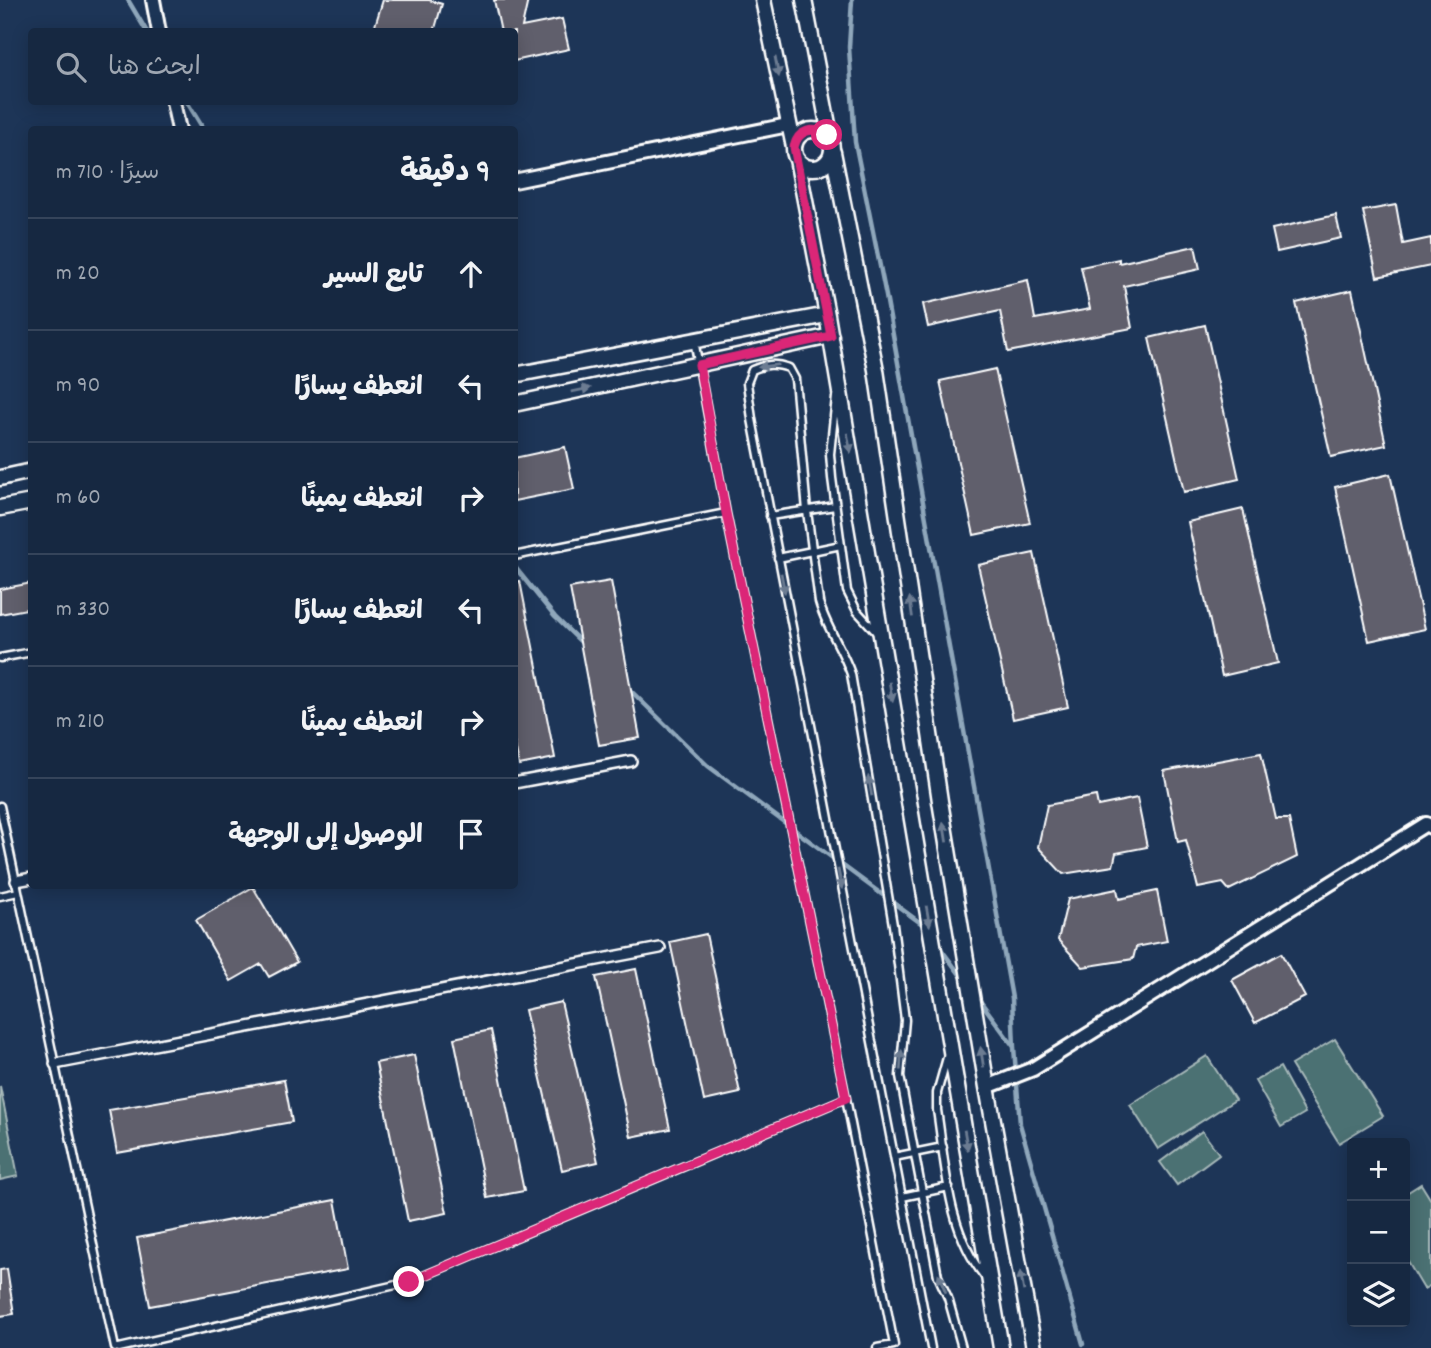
<!DOCTYPE html>
<html lang="ar">
<meta charset="utf-8">
<style>
:root{--surface:#162841;--page:#1f3048;--text:#f1f3f6;--muted:#9ea6b1;--line:#35445a}
body{margin:0;font-family:Dekko,"Playpen Sans Arabic",sans-serif;background:var(--page);color:var(--text);direction:rtl}
.controls{position:absolute;right:21px;bottom:21px;display:grid;overflow:hidden;border-radius:7px;box-shadow:0 4px 18px #0003}
.controls button{width:63px;height:63px;display:grid;place-items:center;padding:0;border:0;border-bottom:2px solid var(--line);background:var(--surface);color:var(--text);font:35px sans-serif}
.stop{position:absolute;width:21px;height:21px;margin:-16px;border:5px solid #db2777;border-radius:50%;background:#fff}
.stop.end{background:#db2777;border-color:#fff;box-shadow:0 2px 7px #0008}
.list{margin:0;padding:0;list-style:none}
h2{display:flex;justify-content:space-between;align-items:center;height:91px;margin:0;padding:0 28px;font-size:30px}
h2 small{font-size:23px;font-weight:400;color:var(--muted)}
.list li{display:grid;grid-template-columns:46px 1fr auto;gap:21px;align-items:center;box-sizing:border-box;height:112px;padding:0 28px;border-top:2px solid var(--line)}
.list b{display:block;font-size:26px;white-space:nowrap}
.list em{font-size:23px;font-style:normal;color:var(--muted)}
.icon{flex:none;width:38px;height:38px;fill:none;stroke:currentColor;stroke-width:2;stroke-linecap:round;stroke-linejoin:round}
.map{position:relative;flex:none;width:1431px;height:1348px;overflow:hidden;direction:ltr}
.search{position:absolute;background:var(--surface);box-shadow:0 4px 18px #0003;left:28px;top:28px;width:490px;height:77px;display:flex;align-items:center;gap:18px;box-sizing:border-box;padding:0 24px;border-radius:7px;color:var(--muted);font-size:26px}
.panel{position:absolute;background:var(--surface);box-shadow:0 4px 18px #0003;left:28px;top:126px;width:490px;height:763px;border-radius:7px;direction:rtl}
.map>svg:first-child{display:block}
.green{fill:#4c7173;stroke:#a6b8b9;stroke-width:2}
.lines{fill:none;stroke-linecap:round;stroke-linejoin:round}
.stream{stroke:#8fa7bb;stroke-width:4.5}
.building{fill:#615e6c;stroke:#fff;stroke-width:2}
.service-casing{stroke:#fff;stroke-width:11}
.pedestrian-casing{stroke:#fff;stroke-width:14}
.minor-casing{stroke:#fff;stroke-width:18}
.tertiary-casing{stroke:#fff;stroke-width:19}
.service{stroke:#1d3557;stroke-width:6}
.pedestrian{stroke:#1d3557;stroke-width:9}
.minor{stroke:#1d3557;stroke-width:12}
.tertiary{stroke:#1d3557;stroke-width:14}
.oneway{fill:#6c7c92}
.route{stroke:#db2777;stroke-width:9}
</style>
<div class="map">
<svg width="1431" height="1348" viewBox="0 0 1431 1348">
<rect width="100%" height="100%" fill="#1d3557"/>
<filter id="ink" filterUnits="userSpaceOnUse"><feTurbulence type="fractalNoise" baseFrequency=".0143" numOctaves="2"/><feDisplacementMap in="SourceGraphic" scale="14" xChannelSelector="R" yChannelSelector="G"/><feConvolveMatrix kernelMatrix="1 2 1 2 8 2 1 2 1" color-interpolation-filters="sRGB"/></filter>
<g filter="url(#ink)">
<path class="green" d="M 1335,1039 L 1383,1116 L 1339,1143 L 1291,1065 Z
M 1207,1056 L 1235,1100 L 1158,1149 L 1130,1105 Z
M 1280,1067 L 1305,1113 L 1281,1127 L 1255,1081 Z
M 0,1086 L 18,1176 L 0,1180 Z
M 1202,1131 L 1219,1154 L 1177,1185 L 1160,1162 Z
M 1421,1184 L 1431,1200 L 1431,1285 L 1424,1289 L 1405,1257 L 1405,1194 Z"/>
<g class="lines">
<path class="stream" d="M 128,0 L 147,32
M 852,0 L 849,47 L 855,142 L 886,296 L 1012,998 L 1014,1047
M 187,102 L 204,130
M 514,566 L 555,617 L 583,644
M 629,689 L 708,766 L 922,924 L 926,930
M 938,945 L 964,980
M 978,998 L 1014,1047 L 1020,1124 L 1083,1344"/>
</g>
<path class="building" d="M 383,0 L 429,0 L 442,4 L 434,32 L 373,32 Z
M 494,0 L 528,0 L 522,27 L 562,19 L 569,49 L 514,61 L 514,32 L 501,32 Z
M 1396,205 L 1403,244 L 1431,238 L 1431,266 L 1377,277 L 1363,211 Z
M 1336,215 L 1341,238 L 1277,252 L 1272,229 Z
M 1195,246 L 1200,269 L 1124,286 L 1132,328 L 1008,352 L 1000,311 L 928,327 L 923,304 L 1028,280 L 1035,319 L 1090,309 L 1081,267 L 1119,259 L 1119,263 Z
M 1352,290 L 1386,445 L 1331,457 L 1296,303 Z
M 1205,325 L 1239,479 L 1184,492 L 1149,338 Z
M 995,369 L 1030,523 L 974,535 L 940,381 Z
M 565,447 L 574,489 L 514,501 L 514,458 Z
M 1390,474 L 1425,629 L 1369,641 L 1335,487 Z
M 1243,509 L 1278,663 L 1222,676 L 1188,522 Z
M 1034,553 L 1068,707 L 1013,719 L 978,565 Z
M 520,581 L 555,758 L 519,765 L 514,740 L 514,582 Z
M 611,581 L 640,738 L 599,745 L 570,588 Z
M 32,583 L 32,608 L 0,614 L 0,589 Z
M 1261,753 L 1276,819 L 1289,819 L 1297,857 L 1229,890 L 1223,883 L 1198,888 L 1186,840 L 1178,842 L 1164,771 Z
M 1096,796 L 1098,806 L 1137,798 L 1147,847 L 1116,853 L 1113,866 L 1063,874 L 1038,847 L 1047,805 Z
M 253,887 L 297,962 L 269,977 L 261,964 L 231,981 L 196,920 Z
M 1117,889 L 1119,899 L 1157,891 L 1167,941 L 1136,947 L 1133,959 L 1083,967 L 1058,940 L 1068,899 Z
M 706,934 L 740,1093 L 704,1101 L 670,942 Z
M 1281,953 L 1305,997 L 1255,1023 L 1232,980 Z
M 636,969 L 670,1129 L 631,1137 L 596,977 Z
M 561,1002 L 598,1162 L 562,1170 L 525,1010 Z
M 491,1030 L 524,1191 L 487,1198 L 454,1038 Z
M 414,1055 L 447,1213 L 408,1221 L 376,1063 Z
M 284,1080 L 292,1122 L 117,1153 L 109,1110 Z
M 335,1200 L 348,1269 L 150,1306 L 137,1238 Z
M 7,1269 L 14,1314 L 0,1316 L 0,1270 Z"/>
<g class="lines">
<defs>
<path id="service" d="M 694,340 L 726,513
M 836,397 L 830,454 L 832,478 L 847,591 L 857,611 L 878,634
M 770,516 L 835,506
M 514,556 L 726,513 L 846,1098 L 894,1345 L 877,1348
M 778,558 L 841,545
M 0,658 L 32,652
M 0,806 L 115,1348
M 0,896 L 18,892
M 948,1054 L 937,1093 L 937,1110 C 946,1167 947,1230 985,1277
M 894,1157 L 943,1147
M 902,1197 L 949,1187
M 119,1348 L 409,1282 L 846,1098
M 931,1348 L 752,419 L 747,383 L 752,370 C 766,364 774,363 789,368 L 795,379 L 807,511 L 819,602 C 826,627 842,648 851,674 L 893,925 L 905,1020 L 900,1076 L 938,1276 L 948,1298 L 962,1348"/>
<path id="pedestrian" d="M 514,783 L 631,761
M 16,881 L 32,878
M 55,1064 L 660,948"/>
<path id="minor" d="M 153,0 L 159,32
M 173,102 L 179,130
M 514,181 L 788,125
M 987,1087 L 1033,1069 L 1426,824 L 1431,827"/>
<path id="tertiary" d="M 763,0 L 794,147
M 804,0 L 831,140
M794 149a19 19 0 1 1 38 0a19 19 0 1 1-38 0Z
M 833,152 L 876,370 L 940,801 L 987,1087 L 1034,1348
M 797,159 L 827,315 L 1001,1348
M 514,375 L 827,315
M 514,404 L 831,336
M 0,478 L 32,471
M 0,508 L 32,502"/>
</defs>
<use href="#service" class="service-casing"/>
<use href="#pedestrian" class="pedestrian-casing"/>
<use href="#minor" class="minor-casing"/>
<use href="#tertiary" class="tertiary-casing"/>
<use href="#service" class="service"/>
<use href="#pedestrian" class="pedestrian"/>
<use href="#minor" class="minor"/>
<use href="#tertiary" class="tertiary"/>
</g>
<defs><path id="oneway-solid" d="M-6-.8H1V-3.2L6.5 0L1 3.2V.8H-6Z" transform="scale(1.75)"/></defs>
<g class="oneway">
<use href="#oneway-solid" transform="translate(777 67) rotate(79)"/>
<use href="#oneway-solid" transform="translate(768 366) rotate(172)"/>
<use href="#oneway-solid" transform="translate(581 390) rotate(-12)"/>
<use href="#oneway-solid" transform="translate(849 443) rotate(80)"/>
<use href="#oneway-solid" transform="translate(783 583) rotate(79)"/>
<use href="#oneway-solid" transform="translate(911 607) rotate(-98)"/>
<use href="#oneway-solid" transform="translate(891 692) rotate(80)"/>
<use href="#oneway-solid" transform="translate(870 786) rotate(-100)"/>
<use href="#oneway-solid" transform="translate(945 832) rotate(-99)"/>
<use href="#oneway-solid" transform="translate(840 879) rotate(79)"/>
<use href="#oneway-solid" transform="translate(928 916) rotate(80)"/>
<use href="#oneway-solid" transform="translate(982 1057) rotate(-99)"/>
<use href="#oneway-solid" transform="translate(901 1060) rotate(-86)"/>
<use href="#oneway-solid" transform="translate(966 1140) rotate(80)"/>
<use href="#oneway-solid" transform="translate(1022 1281) rotate(-100)"/>
<use href="#oneway-solid" transform="translate(942 1283) rotate(-112)"/>
</g>
</g>
<g class="lines" filter="url(#ink)">
<path class="route" d="M 409,1282 L 846,1098 L 726,513 L 699,365 L 831,336 L 794,147 C 798,130 813,126 827,135"/>
</g>
</svg>
<div class="controls">
<button>+</button>
<button>−</button>
<button><svg class="icon" aria-label="layers" viewBox="0 0 24 24"><path d="M12 4l9 5-9 5-9-5zM3 14l9 5 9-5"/></svg></button>
</div>
<div class="stop" style="left:827px;top:135px"></div>
<div class="stop end" style="left:409px;top:1282px"></div>
<div class="search"><svg class="icon" aria-label="search" viewBox="0 0 24 24"><circle cx="10" cy="10" r="6"/><path d="M15 15l6 6"/></svg>ابحث هنا</div>
<section class="panel">
<h2>9 دقيقة<small>سيرًا · 710 m</small></h2>
<ul class="list">
<li><svg class="icon" aria-label="ahead" viewBox="0 0 24 24"><path d="M12 20V5M6 11l6-6 6 6"/></svg><div><b>تابع السير</b></div><em>20 m</em></li>
<li><svg class="icon" aria-label="left" viewBox="0 0 24 24"><path d="M17 20v-9H6M10 6l-5 5 5 5"/></svg><div><b>انعطف يسارًا</b></div><em>90 m</em></li>
<li><svg class="icon" aria-label="right" viewBox="0 0 24 24"><path d="M7 20v-9h11M14 6l5 5-5 5"/></svg><div><b>انعطف يمينًا</b></div><em>60 m</em></li>
<li><svg class="icon" aria-label="left" viewBox="0 0 24 24"><path d="M17 20v-9H6M10 6l-5 5 5 5"/></svg><div><b>انعطف يسارًا</b></div><em>330 m</em></li>
<li><svg class="icon" aria-label="right" viewBox="0 0 24 24"><path d="M7 20v-9h11M14 6l5 5-5 5"/></svg><div><b>انعطف يمينًا</b></div><em>210 m</em></li>
<li><svg class="icon" aria-label="arrive" viewBox="0 0 24 24"><path d="M6 21V4h12l-3 4 3 4H6"/></svg><div><b>الوصول إلى الوجهة</b></div></li>
</ul>
</section>
</div>
